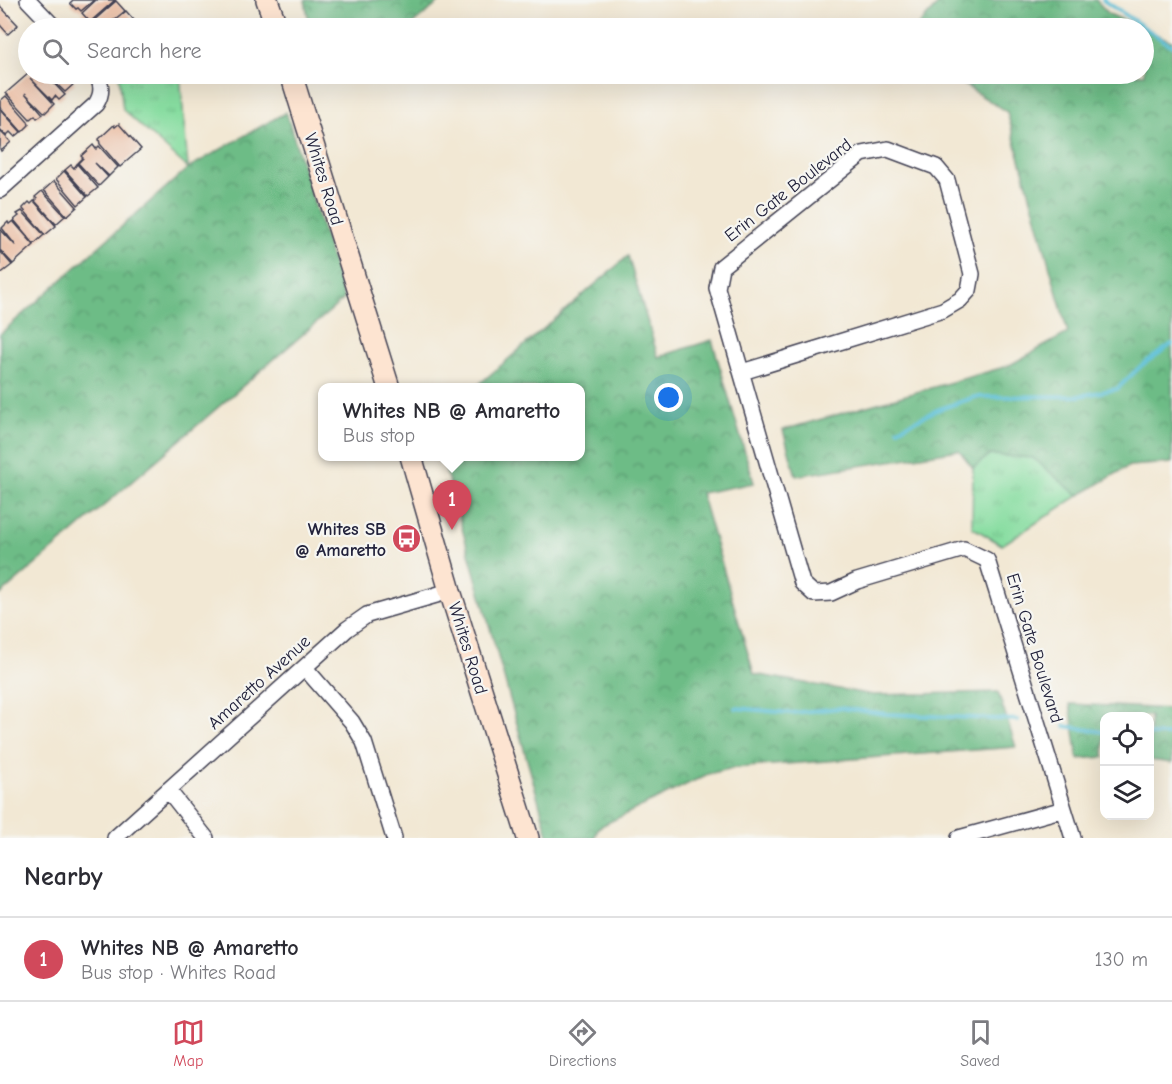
<!DOCTYPE html>
<meta charset="utf-8">
<style>
:root{--surface:#fff;--page:#f7f7f7;--text:#2b2b33;--muted:#7c7c81;--line:#e1e1e2;--accent:#d1495b}
body{margin:0;font-family:"Comic Neue",sans-serif;background:var(--page);color:var(--text)}
.controls{position:absolute;right:18px;bottom:18px;display:grid;overflow:hidden;border-radius:12px;box-shadow:0 6px 24px #0002}
.controls button{width:54px;height:54px;display:grid;place-items:center;padding:0;border:0;border-bottom:2px solid var(--line);background:var(--surface);color:var(--text);font:30px sans-serif}
.you{position:absolute;left:669px;top:398px;width:21px;height:21px;margin:-15px;border:4px solid #fff;border-radius:50%;background:#1a73e8;box-shadow:0 0 0 9px #1a73e833}
.badge{display:grid;place-items:center;width:39px;height:39px;border-radius:50%;background:var(--accent);color:#fff;font-size:20px;font-weight:700}
.pin{position:absolute;translate:-50% -50px;filter:drop-shadow(0 2px 3px #0008)}
.pin::after{content:'';position:absolute;top:32px;width:21px;height:18px;background:inherit;clip-path:polygon(0 0,100% 0,50% 100%)}
.popup{position:absolute;left:318px;top:383px;width:267px;height:78px;box-sizing:border-box;display:grid;place-content:center;border-radius:12px;background:var(--surface);filter:drop-shadow(0 2px 4px #0005);font-size:20px;white-space:nowrap;color:var(--muted)}
.popup b{font-size:22px;color:var(--text)}
.popup::after{content:'';position:absolute;left:50%;top:100%;margin-left:-12px;border:12px solid transparent;border-top-color:var(--surface)}
.list{margin:0;padding:0;list-style:none}
h2{display:flex;justify-content:space-between;align-items:center;height:78px;margin:0;padding:0 24px;font-size:26px}
h2 small{font-size:20px;font-weight:400;color:var(--muted)}
.list li{display:grid;grid-template-columns:39px 1fr auto;gap:18px;align-items:center;box-sizing:border-box;height:84px;padding:0 24px;border-top:2px solid var(--line)}
.list b{display:block;font-size:22px;white-space:nowrap}
.list p{margin:0;font-size:20px;white-space:nowrap;color:var(--muted)}
.list em{font-size:20px;font-style:normal;color:var(--muted)}
.icon{flex:none;width:33px;height:33px;fill:none;stroke:currentColor;stroke-width:2;stroke-linecap:round;stroke-linejoin:round}
.map{position:relative;flex:none;width:1172px;height:838px;overflow:hidden}
.search{position:absolute;background:var(--surface);box-shadow:0 6px 24px #0002;left:18px;right:18px;top:18px;height:66px;display:flex;align-items:center;gap:15px;box-sizing:border-box;padding:0 21px;border-radius:33px;color:var(--muted);font-size:22px}
.sheet{height:162px;background:var(--surface)}
nav{display:flex;justify-content:space-around;align-items:center;box-sizing:border-box;height:84px;border-top:2px solid var(--line);background:var(--surface);font-size:16px;color:var(--muted)}
nav a{display:grid;justify-items:center;gap:3px}
nav .on{color:var(--accent)}
.map>svg:first-child{display:block}
.forest{fill:url(#forest-crowns);stroke:#486f60;stroke-width:1.5}
.park{fill:url(#park-tufts);stroke:#54806e;stroke-width:1.5}
.lines{fill:none;stroke-linecap:round;stroke-linejoin:round}
.stream{stroke:#5abfd8;stroke-width:4}
.building{fill:#e9b89c}
.minor-casing{stroke:#414052;stroke-width:18}
.secondary-casing{stroke:#414052;stroke-width:24}
.minor{stroke:#fff;stroke-width:15}
.secondary{stroke:#fde4d1;stroke-width:21}
.labels{text-anchor:middle;stroke-width:4.5;stroke-linejoin:round;paint-order:stroke}
.street-label{font-size:18px;fill:#22223b;stroke:#f6f6f2}
.poi-label{font-size:18px;font-weight:bold;fill:#22223b;stroke:#f6f6f2;text-anchor:end}
</style>
<div class="map">
<svg width="1172" height="838" viewBox="0 0 1172 838">
<defs>
<pattern id="forest-crowns" width="20" height="18" patternUnits="userSpaceOnUse" patternTransform="scale(1.5)"><rect width="20" height="18" fill="#6dbc86"/><path d="M2 6a3 3 0 1 1 6 0M12 15a3 3 0 1 1 6 0" fill="none" stroke="#59986f"/></pattern>
<pattern id="park-tufts" width="24" height="20" patternUnits="userSpaceOnUse" patternTransform="scale(1.5)"><rect width="24" height="20" fill="#87dda0"/><path d="M3 7l-1-3M5 7V3M7 7l1-3M15 17l-1-3M17 17v-4M19 17l1-3" fill="none" stroke="#74bd8b"/></pattern>
</defs>
<rect width="100%" height="100%" fill="#f6f6f2"/>
<filter id="ink" filterUnits="userSpaceOnUse"><feTurbulence type="fractalNoise" baseFrequency=".0167" numOctaves="2"/><feDisplacementMap in="SourceGraphic" scale="12" xChannelSelector="R" yChannelSelector="G"/><feConvolveMatrix kernelMatrix="1 2 1 2 8 2 1 2 1" color-interpolation-filters="sRGB"/></filter>
<filter id="wash" filterUnits="userSpaceOnUse"><feTurbulence type="fractalNoise" baseFrequency=".008" numOctaves="4" result="noise"/><feDisplacementMap in="SourceGraphic" scale="24" xChannelSelector="R" yChannelSelector="G"/><feGaussianBlur stdDeviation="1.35" result="paint"/><feColorMatrix in="noise" values="0 0 0 0 0 0 0 0 0 0 0 0 0 0 0 0 0 1.4 0 .05"/><feComposite in="paint" operator="in"/></filter>
<g filter="url(#wash)">
<rect width="100%" height="100%" fill="#f2e8d4"/>
<path class="forest" d="M 305,0 L 442,0 L 408,28 L 310,28 Z
M 942,0 L 1096,0 L 1109,14 L 1142,28 L 916,28 Z
M 1144,29 L 1172,41 L 1172,463 L 1129,466 L 1078,496 L 1033,458 L 990,455 L 973,468 L 959,450 L 796,476 L 783,430 L 1008,366 L 1068,333 L 1007,112 L 947,74 L 1144,74 Z
M 286,112 L 344,299 L 0,595 L 0,334 L 188,168 Z
M 628,256 L 658,357 L 712,340 L 754,483 L 701,493 L 754,674 L 873,695 L 998,692 L 1016,747 L 733,768 L 708,774 L 599,827 L 594,838 L 549,838 L 442,457 L 581,456 L 581,388 L 476,387 Z
M 1070,704 L 1172,709 L 1172,763 L 1150,760 L 1150,716 L 1104,716 L 1104,757 L 1078,759 Z"/>
<path class="park" d="M 119,74 L 180,74 L 188,168 L 123,110 Z
M 990,455 L 1033,458 L 1078,496 L 1002,545 L 972,527 L 973,468 Z"/>
<g class="lines">
<path class="stream" d="M 1103,0 L 1172,46
M 898,429 L 937,410 L 975,397 L 1079,396 L 1117,389 L 1142,365 L 1172,344
M 735,708 L 791,713 L 840,708 L 887,714 L 1018,720
M 1065,726 L 1104,732
M 1150,735 L 1172,735"/>
</g>
<g id="blocks">
<path class="building" d="M 73,0 L 94,0 L 81,11 L 78,8 L 76,9 L 70,3 Z
M 96,0 L 115,0 L 90,22 L 82,13 Z
M 116,1 L 125,11 L 104,28 L 93,28 L 90,24 Z
M 0,6 L 18,25 L 8,34 L 0,25 Z
M 126,11 L 141,28 L 106,28 Z
M 28,74 L 45,74 L 65,95 L 59,100 L 55,96 L 52,100 L 30,78 L 54,104 L 45,113 L 25,93 L 43,114 L 37,118 L 35,115 L 30,119 L 6,93 Z
M 46,74 L 66,74 L 75,83 L 65,92 Z
M 6,96 L 28,121 L 29,125 L 22,132 L 0,107 L 0,101 Z
M 0,109 L 21,132 L 15,137 L 10,132 L 6,136 L 0,129 Z
M 119,124 L 141,149 L 120,167 L 100,144 L 99,139 L 114,125 L 115,127 Z
M 0,131 L 11,142 L 1,151 L 0,149 Z
M 93,145 L 96,149 L 99,146 L 118,167 L 109,176 L 95,163 L 108,177 L 99,186 L 78,163 L 83,158 L 81,156 Z
M 77,164 L 98,188 L 88,196 L 65,170 L 71,165 L 74,168 Z
M 64,171 L 87,197 L 78,205 L 56,179 Z
M 54,181 L 77,207 L 67,216 L 44,190 Z
M 42,191 L 65,216 L 56,224 L 35,201 L 37,199 L 35,197 Z
M 34,201 L 56,226 L 45,235 L 23,209 L 23,208 L 29,202 L 31,204 Z
M 22,211 L 44,235 L 34,244 L 14,220 L 19,216 L 17,214 Z
M 13,221 L 34,245 L 13,264 L 0,250 L 0,229 L 16,246 L 2,228 L 8,222 L 9,224 Z
M 0,251 L 12,265 L 0,274 Z"/>
</g>
</g>
<g filter="url(#ink)">
<use href="#blocks" fill-opacity="0" stroke="#414052" stroke-width="1.5"/>
<g class="lines">
<defs>
<path id="minor" d="M 28,0 L 55,28
M 0,190 L 96,104 C 103,93 102,84 96,74
M 742,372 L 943,310 L 960,300 L 969,290 L 972,274 L 947,180 L 936,167 L 888,149 L 862,154 L 721,267 L 717,288 L 802,583 L 814,594 L 831,593 L 857,581 L 964,549 L 987,560 L 1073,838
M 305,668 L 352,722 L 364,742 L 394,838
M 168,790 L 206,838
M 115,838 L 347,629 L 367,615 L 450,591
M 959,838 L 1064,809"/>
<path id="secondary" d="M 267,0 L 277,28
M 291,74 L 389,388
M 411,456 L 450,591 L 528,838"/>
</defs>
<use href="#minor" class="minor-casing"/>
<use href="#secondary" class="secondary-casing"/>
<use href="#minor" class="minor"/>
<use href="#secondary" class="secondary"/>
</g>
</g>
<defs>
<symbol id="bus-disc" viewBox="-11 -11 22 22"><circle r="9.5" fill="#d1495b" stroke="#f6f6f2"/><path d="M-5-6H5V4H4V6H2V4H-2V6H-4V4H-5ZM-3.5-4V0h7V-4ZM-3.5 1.2v1.5H-2V1.2ZM2 1.2v1.5H3.5V1.2Z" fill="#fff"/></symbol>
</defs>
<g fill-rule="evenodd">
<use href="#bus-disc" x="390" y="522" width="33" height="33"/>
</g>
<g class="labels">
<g class="street-label">
<text transform="translate(324 179) rotate(73)" y="6">Whites Road</text>
<text transform="translate(788 190) rotate(-38)" y="6">Erin Gate Boulevard</text>
<text transform="translate(468 648) rotate(73)" y="6">Whites Road</text>
<text transform="translate(1035 648) rotate(73)" y="6">Erin Gate Boulevard</text>
<text transform="translate(259 682) rotate(-42)" y="6">Amaretto Avenue</text>
</g>
<g class="poi-label">
<text x="386" y="535">Whites SB<tspan x="386" dy="21">@ Amaretto</tspan></text>
</g>
</g>
</svg>
<div class="controls">
<button><svg class="icon" aria-label="locate" viewBox="0 0 24 24"><circle cx="12" cy="12" r="6"/><path d="M12 2v4M12 18v4M2 12h4M18 12h4"/></svg></button>
<button><svg class="icon" aria-label="layers" viewBox="0 0 24 24"><path d="M12 4l9 5-9 5-9-5zM3 14l9 5 9-5"/></svg></button>
</div>
<div class="you"></div>
<div class="pin badge" style="left:452px;top:530px">1</div>
<div class="popup"><b>Whites NB @ Amaretto</b>Bus stop</div>
<div class="search"><svg class="icon" aria-label="search" viewBox="0 0 24 24"><circle cx="10" cy="10" r="6"/><path d="M15 15l6 6"/></svg>Search here</div>
</div>
<section class="sheet">
<h2>Nearby<small></small></h2>
<ul class="list">
<li><span class="badge">1</span><div><b>Whites NB @ Amaretto</b><p>Bus stop · Whites Road</p></div><em>130 m</em></li>
</ul>
</section>
<nav>
<a class="on"><svg class="icon" aria-label="map" viewBox="0 0 24 24"><path d="M3 6l6-2 6 2 6-2v14l-6 2-6-2-6 2zM9 4v14M15 6v14"/></svg>Map</a>
<a><svg class="icon" aria-label="directions" viewBox="0 0 24 24"><path d="M12 3l9 9-9 9-9-9zM9 14v-3h6M13 9l2 2-2 2"/></svg>Directions</a>
<a><svg class="icon" aria-label="saved" viewBox="0 0 24 24"><path d="M7 4h10v16l-5-4-5 4z"/></svg>Saved</a>
</nav>
